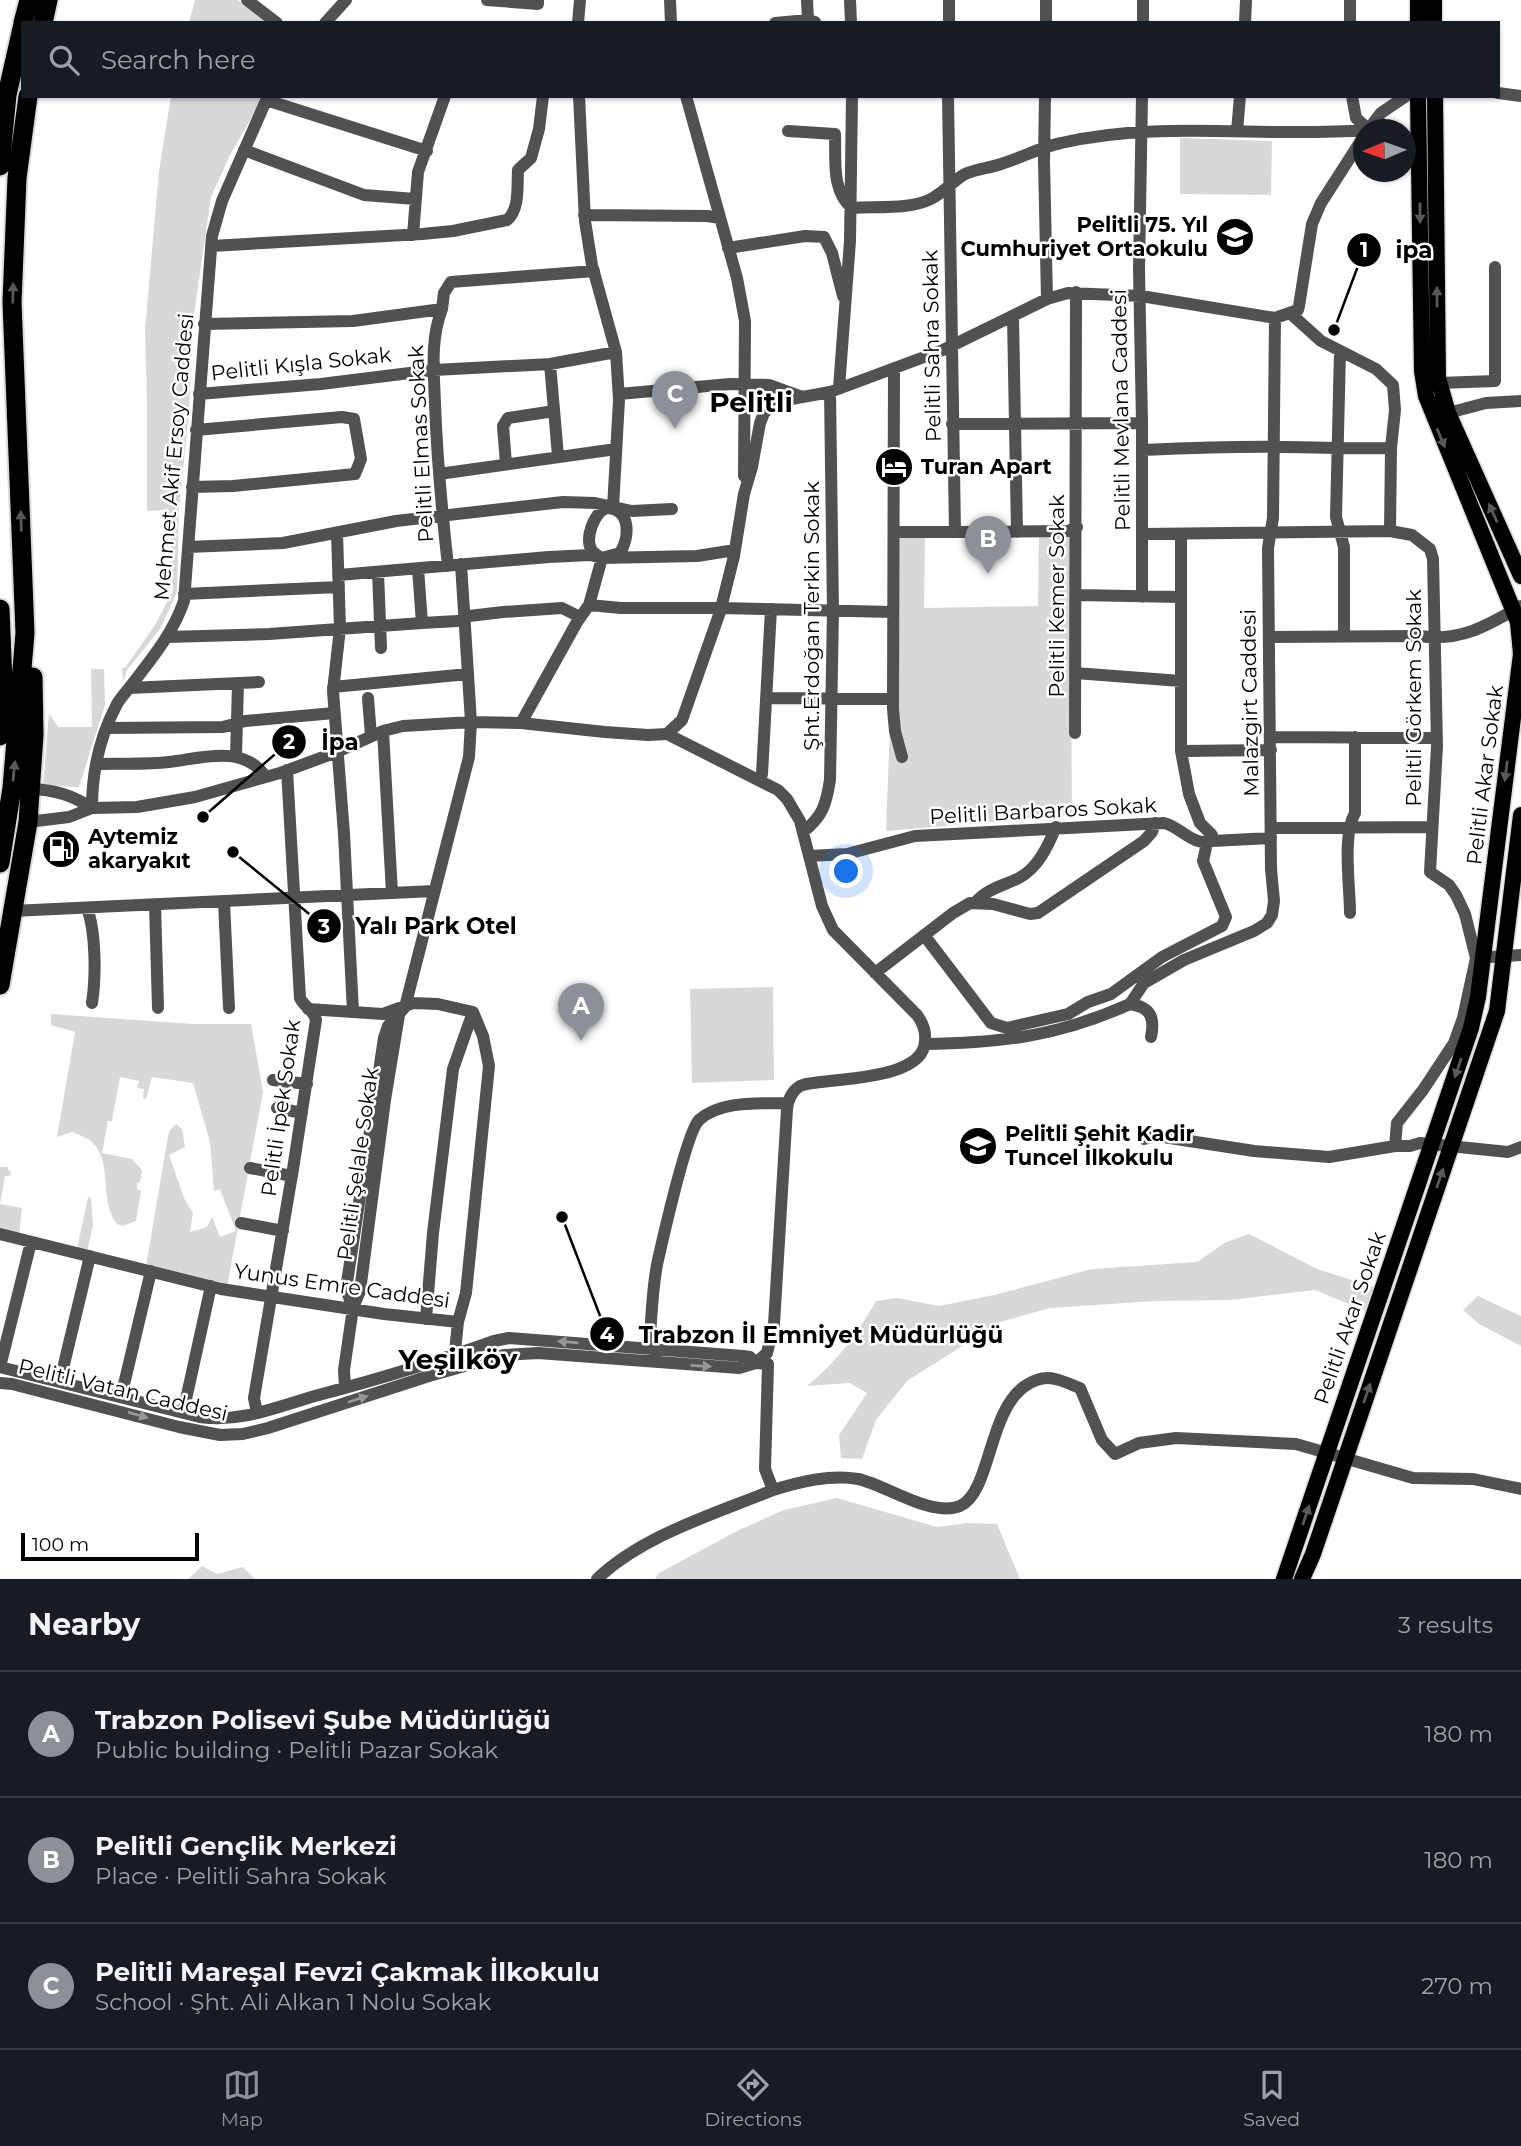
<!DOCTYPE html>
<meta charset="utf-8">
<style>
:root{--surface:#171b24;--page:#242831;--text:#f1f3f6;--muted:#9ea1a6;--line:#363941;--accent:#8c9099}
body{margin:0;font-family:Montserrat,sans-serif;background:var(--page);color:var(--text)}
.compass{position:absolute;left:1353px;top:119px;width:63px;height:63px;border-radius:50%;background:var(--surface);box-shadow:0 2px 5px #0004;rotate:268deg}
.scale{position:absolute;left:21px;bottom:18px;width:178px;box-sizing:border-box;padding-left:7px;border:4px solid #000;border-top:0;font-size:19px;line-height:24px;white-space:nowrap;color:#000;-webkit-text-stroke:5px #fff;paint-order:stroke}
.you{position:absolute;left:847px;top:872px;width:24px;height:24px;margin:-18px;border:5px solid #fff;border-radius:50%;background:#1a73e8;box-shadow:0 0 0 10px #1a73e833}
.badge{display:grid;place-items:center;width:46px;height:46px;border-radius:50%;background:var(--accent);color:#fff;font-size:23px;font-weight:700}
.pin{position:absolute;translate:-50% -58px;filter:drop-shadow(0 2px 4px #0008)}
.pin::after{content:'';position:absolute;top:37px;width:24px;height:21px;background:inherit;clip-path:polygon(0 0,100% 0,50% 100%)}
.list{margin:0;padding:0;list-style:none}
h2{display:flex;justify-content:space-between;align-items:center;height:91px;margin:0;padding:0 28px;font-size:30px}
h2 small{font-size:23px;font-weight:400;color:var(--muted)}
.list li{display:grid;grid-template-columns:46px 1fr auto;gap:21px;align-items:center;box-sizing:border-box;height:126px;padding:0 28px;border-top:2px solid var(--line)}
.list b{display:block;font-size:26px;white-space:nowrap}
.list p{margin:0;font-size:23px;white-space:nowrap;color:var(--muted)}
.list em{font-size:23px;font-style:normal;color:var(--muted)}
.icon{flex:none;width:38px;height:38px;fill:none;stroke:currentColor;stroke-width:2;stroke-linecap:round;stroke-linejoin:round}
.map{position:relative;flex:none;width:1521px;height:1579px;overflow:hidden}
.search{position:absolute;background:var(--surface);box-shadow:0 2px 5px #0004;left:21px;right:21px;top:21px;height:77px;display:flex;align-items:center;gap:18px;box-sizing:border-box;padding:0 24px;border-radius:0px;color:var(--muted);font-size:26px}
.sheet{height:469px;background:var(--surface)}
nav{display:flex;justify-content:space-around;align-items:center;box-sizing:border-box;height:98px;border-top:2px solid var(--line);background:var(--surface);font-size:19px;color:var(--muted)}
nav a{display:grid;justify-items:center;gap:4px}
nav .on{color:var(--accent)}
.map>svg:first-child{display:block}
.green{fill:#d8d8d8}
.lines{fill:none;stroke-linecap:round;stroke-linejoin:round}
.major-casing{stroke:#dbdbdb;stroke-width:19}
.highway-casing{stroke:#dbdbdb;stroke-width:23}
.minor{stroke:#515151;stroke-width:12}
.major{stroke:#000;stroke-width:16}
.highway{stroke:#000;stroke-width:19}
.oneway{fill:#595959}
.oneway2{fill:#979797}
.labels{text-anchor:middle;stroke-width:5;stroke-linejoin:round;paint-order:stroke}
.poi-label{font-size:21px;font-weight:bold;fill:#000;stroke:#fff;text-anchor:start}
.street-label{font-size:21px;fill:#000;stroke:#fff}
.district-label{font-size:28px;font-weight:bold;fill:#000;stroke:#fff}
.leader{fill:none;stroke:#000;stroke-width:2.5}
.callout-dot{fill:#000;stroke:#fff;stroke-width:2.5}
.mark-label{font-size:21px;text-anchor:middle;font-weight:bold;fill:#fff}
.callout-label{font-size:23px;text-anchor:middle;font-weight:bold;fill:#000;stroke:#fff;stroke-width:5;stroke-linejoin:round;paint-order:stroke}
</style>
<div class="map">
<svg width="1521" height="1579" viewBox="0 0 1521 1579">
<rect width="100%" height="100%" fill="#fff"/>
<path class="green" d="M 195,0 L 238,0 L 268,23 L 189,23 Z
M 171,96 L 264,96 L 230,155 L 211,197 L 193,321 L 189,412 L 179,509 L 177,592 L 160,629 L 127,670 L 123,682 L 122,668 L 125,668 L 155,625 L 173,591 L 169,510 L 147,511 L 147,404 L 145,330 L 159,171 Z
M 1180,138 L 1272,141 L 1271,195 L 1180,194 Z
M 1070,533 L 1072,815 L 886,831 L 897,536 L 925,536 L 924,608 L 1038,606 L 1039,536 Z
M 91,669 L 104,669 L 105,705 L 79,787 L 43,786 L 49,713 L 58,727 L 92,727 Z
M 773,987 L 774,1080 L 692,1083 L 690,989 Z
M 51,1014 L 193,1024 L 251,1024 L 263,1092 L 227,1287 L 146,1266 L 168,1136 L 170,1130 L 176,1124 L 182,1129 L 185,1147 L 169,1155 L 184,1198 L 193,1213 L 190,1232 L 207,1227 L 212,1217 L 220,1237 L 236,1231 L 220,1189 L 214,1191 L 210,1142 L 193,1083 L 152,1077 L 146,1099 L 143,1098 L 144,1089 L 137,1088 L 139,1081 L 120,1077 L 112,1121 L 108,1121 L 102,1153 L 132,1159 L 142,1170 L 140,1183 L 137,1183 L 137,1189 L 141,1191 L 136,1221 L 123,1226 L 117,1224 C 99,1202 113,1164 93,1143 C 88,1138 79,1135 72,1132 L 57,1137 L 75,1032 L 51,1025 Z
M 0,1167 L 8,1167 L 8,1170 L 11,1171 L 10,1176 L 5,1176 L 0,1204 L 22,1208 L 19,1236 L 0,1232 Z
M 88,1197 L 91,1198 L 93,1225 L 87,1252 L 77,1249 Z
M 1249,1234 L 1317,1269 L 1377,1288 L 1368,1312 L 1315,1290 L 1230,1300 L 1156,1301 L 1050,1308 L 1000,1322 L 907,1381 L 876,1420 L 862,1459 L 841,1458 L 839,1435 L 867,1393 L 850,1383 L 807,1386 C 837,1362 857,1334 876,1301 L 897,1298 L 939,1306 L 994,1295 L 1092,1269 L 1197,1262 L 1226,1242 Z
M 1478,1296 L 1521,1316 L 1521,1346 L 1479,1324 L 1463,1310 Z
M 837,1498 L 937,1527 L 967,1523 L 997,1524 L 1020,1579 L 655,1579 L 659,1573 L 737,1531 L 784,1510 Z
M 202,1566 L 217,1574 L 243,1567 L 255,1579 L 188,1579 Z"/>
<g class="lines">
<defs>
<path id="major" d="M 1434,0 L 1434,23
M 1418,23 L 1418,0
M 1435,96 L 1438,378 L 1448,413 L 1521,576
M 1284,1579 L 1471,1028 L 1478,997 L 1521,654 L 1518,622 L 1426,396 L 1422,371 L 1418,96
M 1302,1579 L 1313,1554 L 1497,1011 L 1521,815"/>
<path id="highway" d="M 23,23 L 29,0
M 43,23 L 48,0
M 0,166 L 7,95 L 23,24
M 0,609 L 3,682 L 0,736
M 0,863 L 12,788 L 25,633 L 12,302 L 17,178 L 28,96
M 0,985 L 28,822 L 34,735 L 33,677"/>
</defs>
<use href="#major" class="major-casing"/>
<use href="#highway" class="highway-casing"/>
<path class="minor" d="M 247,0 L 277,23
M 487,0 L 538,4 L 538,0
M 670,0 L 671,23
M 807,0 L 808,20 L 815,22
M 850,0 L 851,23
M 325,23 L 346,0
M 578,23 L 580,0
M 775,23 L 808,20
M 949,23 L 949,0
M 1046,23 L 1046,0
M 1143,23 L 1143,0
M 1245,23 L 1246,0
M 1350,23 L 1350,0
M 1498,93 L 1521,96
M 579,96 L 585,221 L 592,265 L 616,352 L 619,400 L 613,508
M 686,96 L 737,278 L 745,321 L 744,476
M 948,96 L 955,532 L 1068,531 L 1077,527
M 1045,96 L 1044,161 L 1047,299
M 1352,96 L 1356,118 L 1368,129
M 266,100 L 427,151
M 1368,130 L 1381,113 L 1406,96
M 788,131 L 835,134 C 836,159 831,191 852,208 C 876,206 909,210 931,199 C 943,193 953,181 965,174 C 976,169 990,168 1001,164 C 1021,158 1041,147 1061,143 C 1160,120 1263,138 1364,130
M 1237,131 L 1240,96
M 244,150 L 364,195 L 415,199
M 584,215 L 707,216 L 720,218
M 413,235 L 418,172 L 445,96
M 211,246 L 422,234 L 453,231 L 507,220 C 520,210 517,185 518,170 L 531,158 L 539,129 L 543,96
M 728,248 L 805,236 L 824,237 L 832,253 L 843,296
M 442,309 L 444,293 L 451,282 L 594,271
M 1291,314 L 1321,341 L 1376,369 L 1393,385 L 1395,410 L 1391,448 L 1390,531
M 1013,317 L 1017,532
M 204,324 L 353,321 L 442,309 C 430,340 434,372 435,404 C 437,459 442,512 448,566
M 1340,351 L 1336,517 L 1344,547 L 1344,636
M 550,364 L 558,456
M 894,368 L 893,709 L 895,731 L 902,757
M 1439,383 L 1495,381 L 1495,267
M 839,388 L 850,241 L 852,96
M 199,394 L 321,384 L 434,370 L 550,364 L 616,352
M 619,394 L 730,384 L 769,385 L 802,397
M 1448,413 L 1486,403 L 1521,401
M 952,424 L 1142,423
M 1142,450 C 1189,448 1236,446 1283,447 C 1319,447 1355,449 1391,448
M 506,464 L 503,426 L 508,418 L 554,411
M 439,474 L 616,449
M 192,487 L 233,486 L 355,474 L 361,459 L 354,419 L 342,417 L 196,430
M 606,508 C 631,508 630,537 620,553 L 602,558 C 600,557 594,553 592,551 C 584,538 594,514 606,508 Z
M 894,532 L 955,532
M 337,533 L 340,628 L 333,691 L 344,834 L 353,1012
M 1142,534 L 1390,531 L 1412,535 L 1430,549 L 1433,559 L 1437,746 L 1430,872 L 1449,885 L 1456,895 L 1465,914 L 1476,958 L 1463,1018 L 1454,1043 L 1423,1090 L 1397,1123 L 1395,1146
M 188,547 L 283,543 L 396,521 L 563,502 L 595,503 L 632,511 L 672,509
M 418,569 L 422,623
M 378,572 L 381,648
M 339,575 L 549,557 L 590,555 L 602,558 L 697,556 L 735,550
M 184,594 L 339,587
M 1077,595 L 1181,597
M 1142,597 L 1142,423 L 1139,270 L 1142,96
M 589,605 L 621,608 L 721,608 L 893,612
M 167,637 L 269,634 L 422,623 L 457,621 L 469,616 L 503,612 L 562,608 L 580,617
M 1271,637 L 1419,636 C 1460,642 1487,626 1521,606
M 1075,673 L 1181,681
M 333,687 L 468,674
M 129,688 L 259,682
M 368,698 L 371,736
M 766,698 L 893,699
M 521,723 L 577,622 L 589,605 L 602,558
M 107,728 L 223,727 L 245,721 L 334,713
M 383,731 L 392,893
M 1075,733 L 1076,292
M 667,734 L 778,790 L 787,799 L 800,821 L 822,906 L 833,930 L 917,1015 C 923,1023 926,1031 925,1041 C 924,1077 848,1078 821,1082 C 815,1083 806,1083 800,1086 C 792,1091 788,1100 787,1109 L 774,1324 L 767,1353 L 756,1363
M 1271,737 L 1437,738
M 1181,751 L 1271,750
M 236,757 L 238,683
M 96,764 C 120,763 145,765 169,762 C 203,758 243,744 266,777
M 760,780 L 762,774 L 771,609
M 31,789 C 55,790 72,795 92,808
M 92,808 C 92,773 100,736 117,704 C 121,697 128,690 133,683 C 153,657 173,633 184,601 L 212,236 L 222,201 L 268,96
M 28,822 L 69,817 L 92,808 L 137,807 L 195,797 L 280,773 L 337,752 L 383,731 L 403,726 L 471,722 L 521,723 L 605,732 L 648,735 L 667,734 L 682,720 L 720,612 L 734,556 L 744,494 L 752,467 L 760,423 L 764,413 L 775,402 L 830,392 L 943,350 L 1047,299 L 1068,293 L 1141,296 L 1275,318 L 1298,310 L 1299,306 L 1312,224 L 1321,203 L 1364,136
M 1271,828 L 1432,827
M 803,832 C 823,816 826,805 830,780 L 833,610 L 830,392
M 1212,841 L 1271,838
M 809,856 L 847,854 L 915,836 L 1164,823 C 1181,827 1193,847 1212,841 L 1212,835 L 1200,823 L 1189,794 L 1181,751 L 1181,534
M 224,902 L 229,1008
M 975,903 C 988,888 1003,886 1019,878 C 1038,868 1048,846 1056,827
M 155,905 L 158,1008
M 87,908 C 96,932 96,977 92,1003
M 12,911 L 434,891
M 1350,913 C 1350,886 1342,835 1355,813 L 1355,737
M 924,935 L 991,1023 L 1007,1028 L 1068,1014 L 1088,1002 L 1111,994 L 1162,957 L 1222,926 L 1226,917 L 1203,861 L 1207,843
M 1476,958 L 1521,955
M 875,973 L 953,913 L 970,903 L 993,904 L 1030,914 L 1038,913 L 1144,841 L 1152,832 L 1155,823
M 1130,1004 L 1144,983 L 1184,960 L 1254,931 L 1267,923 L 1272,915 L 1274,901 L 1271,869 L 1268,548 L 1273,518 L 1275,318
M 308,1009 L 383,1014 L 413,1003 L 438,1004 L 473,1012 L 453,1069 L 433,1233 L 426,1319
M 925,1044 C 1002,1043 1059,1036 1130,1004 C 1151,1007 1155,1018 1151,1037
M 273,1080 L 307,1084
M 277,1108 L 302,1113
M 1144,1139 L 1157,1136 L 1254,1151 L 1329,1157 L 1395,1146 L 1410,1146 L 1420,1143 L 1508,1152 L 1521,1147
M 250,1168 L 292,1176
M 241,1223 L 283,1231
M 0,1234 L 221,1289 L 384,1314 L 458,1322 L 454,1361
M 353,1308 L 346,1289 L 384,1038 L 388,1026 L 405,1007 L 469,757 L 471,722 L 461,564
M 458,1322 L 466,1293 L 489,1066 L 483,1036 L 473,1012
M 648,1357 C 652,1325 651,1291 658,1260 C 663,1238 687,1132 699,1120 C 721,1100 760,1104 788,1103
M 0,1367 L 200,1417 C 241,1423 276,1407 315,1396 C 375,1380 436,1362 494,1341 L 509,1338 L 743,1356 L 750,1357 L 756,1363
M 0,1367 L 31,1242
M 60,1381 L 90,1256
M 0,1383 L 12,1384 L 179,1427 L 220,1435 L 243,1434 L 268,1428 L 429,1376 L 504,1355 L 538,1353 L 739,1368 L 756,1363 L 768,1364 L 765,1469 L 773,1490
M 345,1388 L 344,1370 L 353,1308 L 360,1291 L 385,1100 L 399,1015
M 121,1397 L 151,1271
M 183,1413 L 211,1286
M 257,1413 L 254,1398 L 293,1169 L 316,1020 C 314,1010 304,1007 300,998 L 287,770
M 597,1579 C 643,1535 715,1514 773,1490 C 799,1482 830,1474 858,1479 C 884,1484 932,1518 960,1506 C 991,1492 988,1411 1025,1386 C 1034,1380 1044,1376 1055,1379 C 1064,1381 1072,1385 1080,1388 L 1102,1440 L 1115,1454 L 1139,1443 L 1176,1438 L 1296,1444 L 1413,1478 L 1473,1479 L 1521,1489"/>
<use href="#major" class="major"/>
<use href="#highway" class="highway"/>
</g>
<defs><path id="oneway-solid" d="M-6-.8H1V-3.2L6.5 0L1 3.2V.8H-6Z" transform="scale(1.75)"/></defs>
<g class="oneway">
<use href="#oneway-solid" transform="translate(1420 213) rotate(89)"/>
<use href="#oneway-solid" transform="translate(13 293) rotate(-89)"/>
<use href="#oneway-solid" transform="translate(1437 297) rotate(-90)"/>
<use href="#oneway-solid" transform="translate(1441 438) rotate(67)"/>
<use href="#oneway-solid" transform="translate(1493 513) rotate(-114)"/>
<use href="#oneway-solid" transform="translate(21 521) rotate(-92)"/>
<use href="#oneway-solid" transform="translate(14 771) rotate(-84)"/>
<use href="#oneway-solid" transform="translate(1506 771) rotate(97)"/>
<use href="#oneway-solid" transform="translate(1458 1068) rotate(109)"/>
<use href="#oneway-solid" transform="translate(1440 1178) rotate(-71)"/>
<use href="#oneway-solid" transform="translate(1367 1393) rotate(-71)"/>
<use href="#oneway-solid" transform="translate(1306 1515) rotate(-71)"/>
</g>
<g class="oneway2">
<use href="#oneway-solid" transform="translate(568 1342) rotate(-175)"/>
<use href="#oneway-solid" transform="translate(701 1366) rotate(3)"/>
<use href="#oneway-solid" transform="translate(358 1399) rotate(-18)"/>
<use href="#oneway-solid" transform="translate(138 1415) rotate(16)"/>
</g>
<defs>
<symbol id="school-disc" viewBox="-11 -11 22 22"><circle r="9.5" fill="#000" stroke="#fff"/><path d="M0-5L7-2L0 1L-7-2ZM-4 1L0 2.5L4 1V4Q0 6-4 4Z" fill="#fff"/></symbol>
<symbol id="hotel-disc" viewBox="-11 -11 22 22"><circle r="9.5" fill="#000" stroke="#fff"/><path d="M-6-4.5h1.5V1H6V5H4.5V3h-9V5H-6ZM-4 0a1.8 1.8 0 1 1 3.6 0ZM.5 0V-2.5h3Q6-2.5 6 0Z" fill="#fff"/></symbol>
<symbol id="fuel-disc" viewBox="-11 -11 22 22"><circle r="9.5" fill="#000" stroke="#fff"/><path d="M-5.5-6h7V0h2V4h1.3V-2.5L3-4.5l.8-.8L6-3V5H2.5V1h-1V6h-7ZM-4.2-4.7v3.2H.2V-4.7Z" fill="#fff"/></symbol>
</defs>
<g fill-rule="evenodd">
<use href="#school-disc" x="1213" y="215" width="44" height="44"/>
<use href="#hotel-disc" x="872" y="445" width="44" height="44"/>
<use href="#fuel-disc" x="39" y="827" width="44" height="44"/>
<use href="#school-disc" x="956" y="1124" width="44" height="44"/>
</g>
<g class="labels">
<g class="poi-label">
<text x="1208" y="232" text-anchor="end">Pelitli 75. Yıl<tspan x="1208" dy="24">Cumhuriyet Ortaokulu</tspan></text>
<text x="921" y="474">Turan Apart</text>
<text x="88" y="844">Aytemiz<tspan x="88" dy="24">akaryakıt</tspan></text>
<text x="1005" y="1141">Pelitli Şehit Kadir<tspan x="1005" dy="24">Tuncel İlkokulu</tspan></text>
</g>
<g class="street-label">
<text transform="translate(932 346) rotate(-91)" y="7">Pelitli Sahra Sokak</text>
<text transform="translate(301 364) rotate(-6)" y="7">Pelitli Kışla Sokak</text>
<text transform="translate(1121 410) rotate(-91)" y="7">Pelitli Mevlana Caddesi</text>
<text transform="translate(421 444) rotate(-93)" y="7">Pelitli Elmas Sokak</text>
<text transform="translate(174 457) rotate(-85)" y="7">Mehmet Akif Ersoy Caddesi</text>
<text transform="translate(1057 596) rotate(-90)" y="7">Pelitli Kemer Sokak</text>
<text transform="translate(812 616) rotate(-90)" y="7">Şht.Erdoğan Terkin Sokak</text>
<text transform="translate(1414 698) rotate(-90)" y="7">Pelitli Görkem Sokak</text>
<text transform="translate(1250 703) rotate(-91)" y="7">Malazgirt Caddesi</text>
<text transform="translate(1485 775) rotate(-83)" y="7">Pelitli Akar Sokak</text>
<text transform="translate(1043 811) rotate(-3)" y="7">Pelitli Barbaros Sokak</text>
<text transform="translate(281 1108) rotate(-82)" y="7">Pelitli İpek Sokak</text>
<text transform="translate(358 1164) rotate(-82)" y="7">Pelitli Şelale Sokak</text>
<text transform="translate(342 1286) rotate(8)" y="7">Yunus Emre Caddesi</text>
<text transform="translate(1350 1318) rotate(-71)" y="7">Pelitli Akar Sokak</text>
<text transform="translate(123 1390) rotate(13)" y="7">Pelitli Vatan Caddesi</text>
</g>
<g class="district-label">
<text x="751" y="412">Pelitli</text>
<text x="458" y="1369">Yeşilköy</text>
</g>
</g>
<path class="leader" d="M1334 330L1364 250M203 817L289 742M233 852L324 926M562 1217L607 1334"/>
<g class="callout-dot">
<circle cx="1334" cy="330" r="7"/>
<circle cx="203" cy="817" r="7"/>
<circle cx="233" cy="852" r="7"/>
<circle cx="562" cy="1217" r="7"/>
<circle cx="1364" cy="250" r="18"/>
<circle cx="289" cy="742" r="18"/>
<circle cx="324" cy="926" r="18"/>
<circle cx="607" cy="1334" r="18"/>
</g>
<g class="mark-label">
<text x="1364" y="257">1</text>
<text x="289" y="749">2</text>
<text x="324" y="934">3</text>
<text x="607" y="1342">4</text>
</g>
<g class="callout-label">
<text x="1414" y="258">ipa</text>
<text x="340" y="750">İpa</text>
<text x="436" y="934">Yalı Park Otel</text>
<text x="821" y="1343">Trabzon İl Emniyet Müdürlüğü</text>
</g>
</svg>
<svg class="compass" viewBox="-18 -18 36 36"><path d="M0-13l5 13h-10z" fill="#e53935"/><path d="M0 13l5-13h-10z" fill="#9ea1a6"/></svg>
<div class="scale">100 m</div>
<div class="you"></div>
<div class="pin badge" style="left:581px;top:1041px">A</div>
<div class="pin badge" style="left:988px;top:574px">B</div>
<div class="pin badge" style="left:675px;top:429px">C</div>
<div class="search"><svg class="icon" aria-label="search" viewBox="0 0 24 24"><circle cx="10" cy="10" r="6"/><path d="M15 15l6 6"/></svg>Search here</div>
</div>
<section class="sheet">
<h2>Nearby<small>3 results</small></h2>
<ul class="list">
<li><span class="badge">A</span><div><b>Trabzon Polisevi Şube Müdürlüğü</b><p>Public building · Pelitli Pazar Sokak</p></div><em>180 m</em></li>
<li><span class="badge">B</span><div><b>Pelitli Gençlik Merkezi</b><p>Place · Pelitli Sahra Sokak</p></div><em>180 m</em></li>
<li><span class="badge">C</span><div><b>Pelitli Mareşal Fevzi Çakmak İlkokulu</b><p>School · Şht. Ali Alkan 1 Nolu Sokak</p></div><em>270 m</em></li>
</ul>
</section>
<nav>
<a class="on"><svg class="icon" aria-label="map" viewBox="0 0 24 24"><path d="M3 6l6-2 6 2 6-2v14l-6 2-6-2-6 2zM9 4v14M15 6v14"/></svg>Map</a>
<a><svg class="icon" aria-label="directions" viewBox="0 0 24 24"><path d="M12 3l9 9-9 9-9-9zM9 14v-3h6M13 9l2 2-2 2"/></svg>Directions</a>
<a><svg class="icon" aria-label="saved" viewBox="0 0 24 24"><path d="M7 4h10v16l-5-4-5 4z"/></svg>Saved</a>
</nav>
